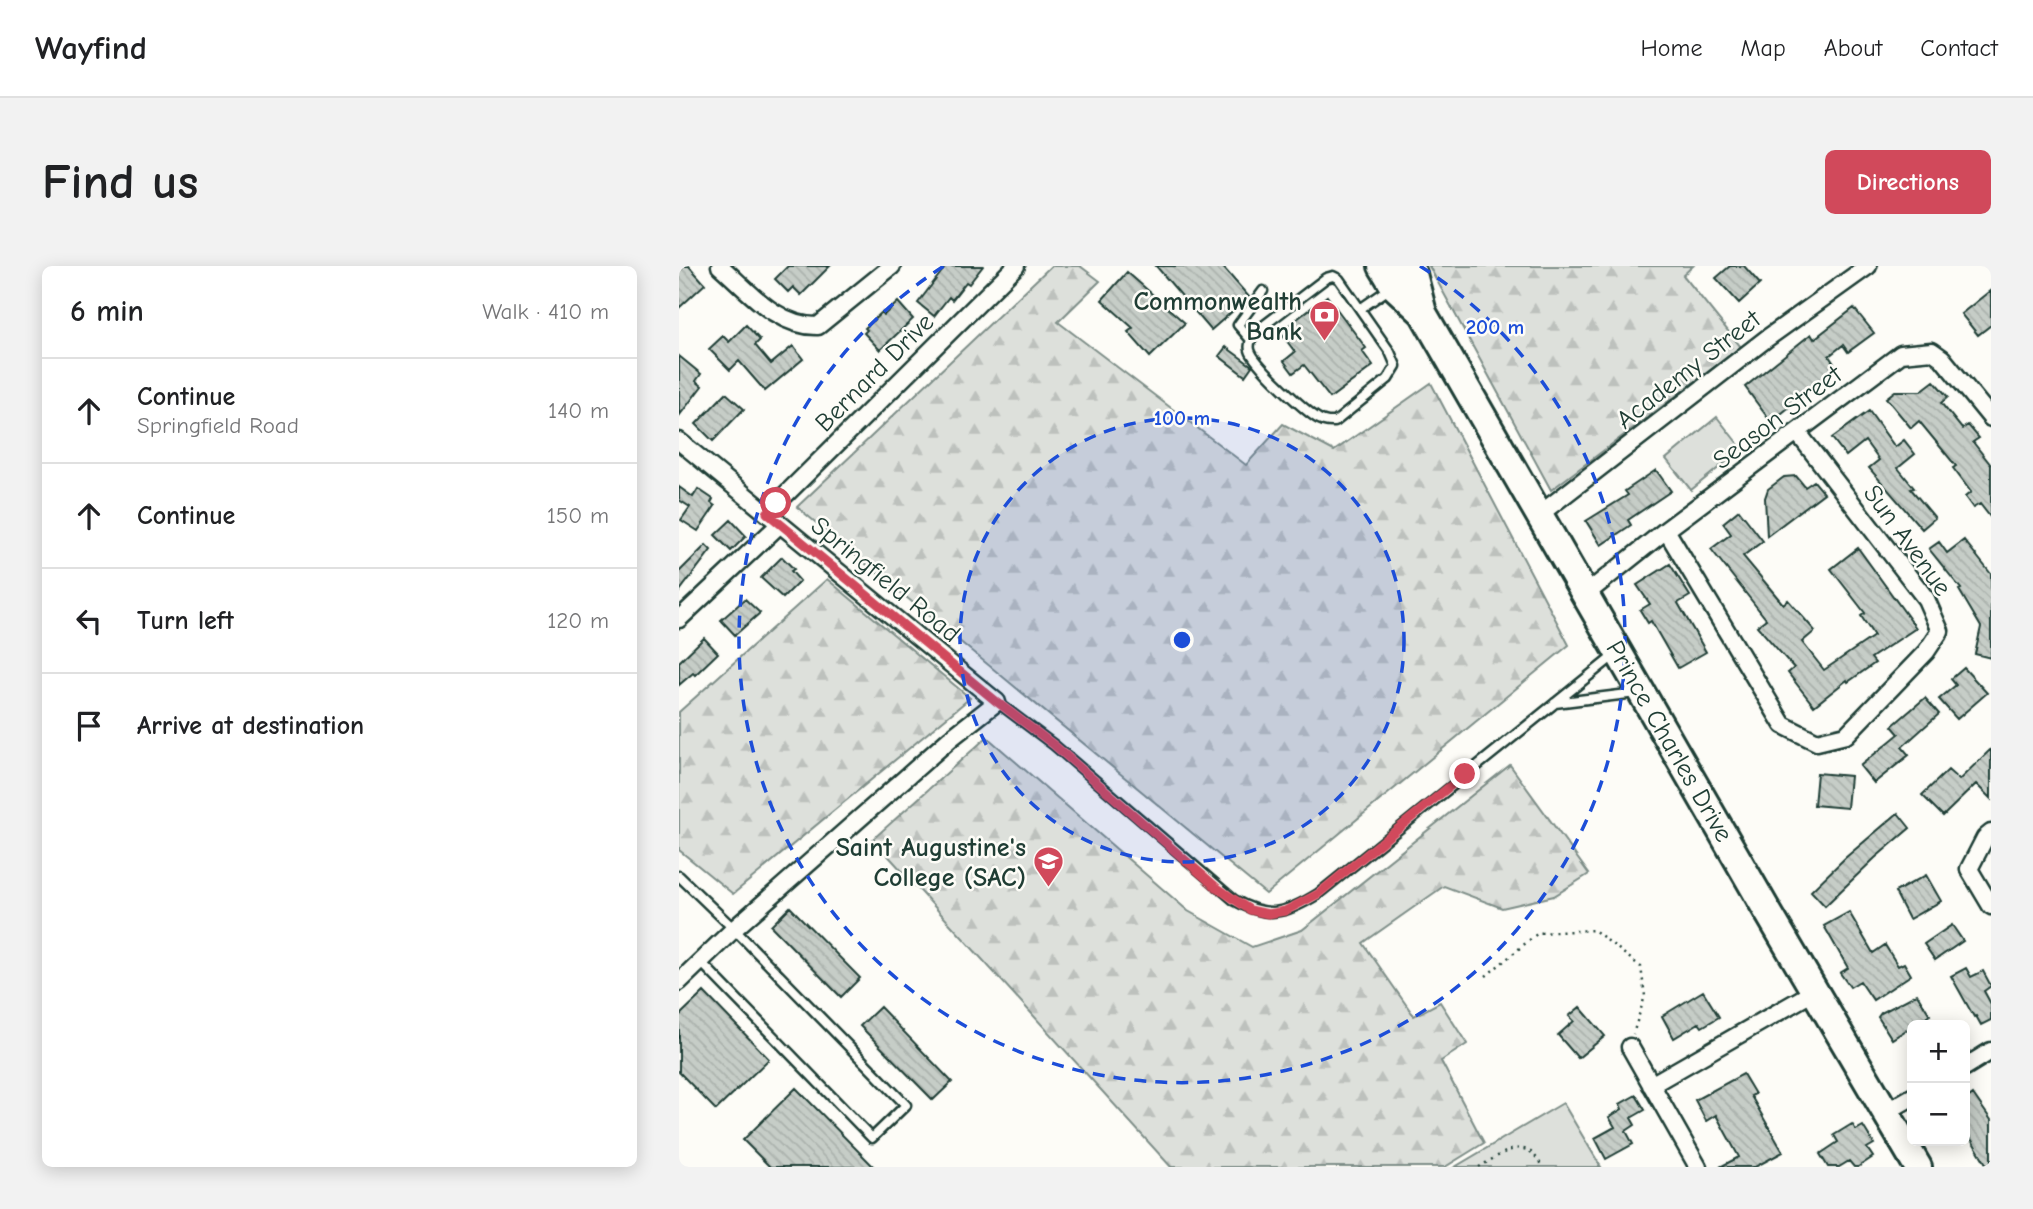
<!DOCTYPE html>
<meta charset="utf-8">
<style>
:root{--surface:#fff;--page:#f2f2f2;--text:#202124;--muted:#757577;--line:#e0e0e0;--accent:#d1495b}
body{margin:0;font-family:"Comic Neue",sans-serif;background:var(--page);color:var(--text)}
.controls{position:absolute;right:21px;bottom:21px;display:grid;overflow:hidden;border-radius:10px;box-shadow:0 4px 18px #0003}
.controls button{width:63px;height:63px;display:grid;place-items:center;padding:0;border:0;border-bottom:2px solid var(--line);background:var(--surface);color:var(--text);font:35px sans-serif}
.stop{position:absolute;width:21px;height:21px;margin:-16px;border:5px solid #d1495b;border-radius:50%;background:#fff}
.stop.end{background:#d1495b;border-color:#fff;box-shadow:0 2px 7px #0008}
.list{margin:0;padding:0;list-style:none}
h2{display:flex;justify-content:space-between;align-items:center;height:91px;margin:0;padding:0 28px;font-size:30px}
h2 small{font-size:23px;font-weight:400;color:var(--muted)}
.list li{display:grid;grid-template-columns:46px 1fr auto;gap:21px;align-items:center;box-sizing:border-box;height:105px;padding:0 28px;border-top:2px solid var(--line)}
.list b{display:block;font-size:26px;white-space:nowrap}
.list p{margin:0;font-size:23px;white-space:nowrap;color:var(--muted)}
.list em{font-size:23px;font-style:normal;color:var(--muted)}
.icon{flex:none;width:38px;height:38px;fill:none;stroke:currentColor;stroke-width:2;stroke-linecap:round;stroke-linejoin:round}
.map{position:relative;flex:none;width:1312px;height:901px;overflow:hidden;border-radius:10px}
header{display:flex;align-items:center;gap:42px;box-sizing:border-box;height:98px;padding:0 35px;background:var(--surface);border-bottom:2px solid var(--line)}
header strong{font-size:33px}
nav{display:flex;gap:38px;margin-inline-start:auto;font-size:24px}
.intro{display:flex;align-items:center;justify-content:space-between;box-sizing:border-box;height:168px;padding:0 42px}
h1{margin:0;font-size:49px}
.button{padding:18px 32px;border-radius:10px;background:var(--accent);color:#fff;font-size:24px;font-weight:700}
main{display:flex;gap:42px;padding:0 42px}
aside{flex:1;background:var(--surface);border-radius:10px;box-shadow:0 4px 18px #0003}
.map>svg:first-child{display:block}
.forest{fill:url(#forest-firs);stroke:#7e8e88;stroke-width:2}
.park{fill:#dde0db;stroke:#7e8e88;stroke-width:2}
.building{fill:url(#building-back-hatch);stroke:#1f3d34;stroke-width:2}
.lines{fill:none;stroke-linecap:round;stroke-linejoin:round}
.service-casing{stroke:#1f3d34;stroke-width:13}
.minor-casing{stroke:#1f3d34;stroke-width:21}
.trunk-casing{stroke:#1f3d34;stroke-width:32}
.path{stroke:#1f3d34;stroke-width:2.5;stroke-dasharray:2 5;stroke-linecap:butt}
.service{stroke:#fdfcf7;stroke-width:8}
.minor{stroke:#fdfcf7;stroke-width:16}
.trunk{stroke:#fdfcf7;stroke-width:26}
.route{stroke:#d1495b;stroke-width:9}
.ring{fill:none;stroke:#1d4ed8;stroke-width:3.5;stroke-dasharray:12 9}
.labels{text-anchor:middle;stroke-width:5;stroke-linejoin:round;paint-order:stroke}
.poi-label{font-size:26px;font-weight:bold;fill:#1f3d34;stroke:#fdfcf7;text-anchor:end}
.street-label{font-size:26px;fill:#1f3d34;stroke:#fdfcf7}
.centre{fill:#1d4ed8;stroke:#fdfcf7;stroke-width:3.5}
.ring-label{font-size:21px;text-anchor:middle;font-weight:bold;fill:#1d4ed8;stroke:#fdfcf7;stroke-width:5;stroke-linejoin:round;paint-order:stroke}
</style>
<header>
<strong>Wayfind</strong>
<nav><a>Home</a><a>Map</a><a>About</a><a>Contact</a></nav>
</header>
<div class="intro"><h1>Find us</h1><a class="button">Directions</a></div>
<main>
<aside>
<h2>6 min<small>Walk · 410 m</small></h2>
<ul class="list">
<li><svg class="icon" aria-label="ahead" viewBox="0 0 24 24"><path d="M12 20V5M6 11l6-6 6 6"/></svg><div><b>Continue</b><p>Springfield Road</p></div><em>140 m</em></li>
<li><svg class="icon" aria-label="ahead" viewBox="0 0 24 24"><path d="M12 20V5M6 11l6-6 6 6"/></svg><div><b>Continue</b></div><em>150 m</em></li>
<li><svg class="icon" aria-label="left" viewBox="0 0 24 24"><path d="M17 20v-9H6M10 6l-5 5 5 5"/></svg><div><b>Turn left</b></div><em>120 m</em></li>
<li><svg class="icon" aria-label="arrive" viewBox="0 0 24 24"><path d="M6 21V4h12l-3 4 3 4H6"/></svg><div><b>Arrive at destination</b></div></li>
</ul>
</aside>
<div class="map">
<svg width="1312" height="901" viewBox="0 0 1312 901">
<defs>
<pattern id="forest-firs" width="22" height="20" patternUnits="userSpaceOnUse" patternTransform="scale(1.75)"><rect width="22" height="20" fill="#dde0db"/><path d="M5 1l3.5 6h-7zM16 11l3.5 6h-7z" fill="#bdc1bd"/></pattern>
<pattern id="building-back-hatch" width="6" height="6" patternUnits="userSpaceOnUse" patternTransform="scale(1.75)"><rect width="6" height="6" fill="#c6cdc7"/><path d="M-1 5l2 2M0 0l6 6M5-1l2 2" fill="none" stroke="#aab1ac"/></pattern>
</defs>
<rect width="100%" height="100%" fill="#fdfcf7"/>
<filter id="ink" filterUnits="userSpaceOnUse"><feTurbulence type="fractalNoise" baseFrequency=".0143" numOctaves="2"/><feDisplacementMap in="SourceGraphic" scale="14" xChannelSelector="R" yChannelSelector="G"/><feConvolveMatrix kernelMatrix="1 2 1 2 8 2 1 2 1" color-interpolation-filters="sRGB"/></filter>
<g filter="url(#ink)">
<path class="forest" d="M 372,0 L 401,0 L 421,15 L 379,56 L 567,199 L 604,158 L 655,185 L 752,117 L 890,379 L 587,628 L 118,241 Z
M 750,0 L 1014,0 L 1004,9 L 1062,81 L 872,224 Z
M 148,313 L 291,432 L 54,628 L 0,584 L 0,446 Z
M 308,471 L 509,645 L 573,681 L 623,664 L 831,499 L 910,608 L 875,630 L 823,642 L 765,620 L 684,677 L 735,750 L 761,736 L 788,778 L 762,795 L 805,877 L 766,901 L 492,901 L 194,573 Z"/>
<path class="park" d="M 1038,151 L 1063,183 L 1012,224 L 987,193 Z
M 884,837 L 922,901 L 776,901 Z"/>
<path class="building" d="M 5,0 L 10,0 L 26,18 L 0,42 L 0,5 Z
M 109,0 L 151,0 L 122,29 L 114,21 L 109,26 L 96,13 Z
M 267,0 L 304,0 L 290,18 L 287,16 L 273,34 L 270,31 L 255,50 L 239,37 Z
M 477,0 L 543,0 L 570,31 L 532,64 Z
M 1051,0 L 1065,0 L 1081,18 L 1060,37 L 1037,12 Z
M 448,6 L 506,57 L 471,91 L 449,66 L 454,62 L 423,34 Z
M 1312,24 L 1312,59 L 1299,69 L 1282,48 Z
M 648,30 L 687,82 L 683,85 L 694,100 L 651,132 L 625,99 L 614,107 L 605,95 L 616,86 L 601,66 Z
M 219,36 L 234,53 L 201,84 L 185,67 L 188,64 L 186,62 L 203,46 L 205,49 Z
M 1175,42 L 1195,67 L 1169,86 L 1164,79 L 1150,90 L 1158,102 L 1092,156 L 1066,121 L 1132,68 L 1135,73 Z
M 67,59 L 81,74 L 76,79 L 92,98 L 114,80 L 124,93 L 86,125 L 60,95 L 51,104 L 30,83 L 44,70 L 50,76 Z
M 547,81 L 573,100 L 566,110 L 540,90 Z
M 0,90 L 22,108 L 17,115 L 23,120 L 0,150 Z
M 1255,115 L 1269,131 L 1262,137 L 1283,163 L 1289,159 L 1300,172 L 1294,176 L 1312,199 L 1312,252 L 1301,238 L 1294,242 L 1286,231 L 1292,226 L 1274,202 L 1277,200 L 1240,155 L 1232,162 L 1207,132 L 1216,125 L 1242,125 Z
M 47,127 L 65,143 L 34,175 L 17,158 Z
M 1190,145 L 1216,181 L 1225,174 L 1236,188 L 1219,202 L 1235,222 L 1232,223 L 1256,252 L 1243,263 L 1190,202 L 1200,194 L 1186,175 L 1167,190 L 1153,172 Z
M 977,204 L 992,225 L 949,254 L 952,259 L 922,279 L 907,255 L 949,229 L 946,225 Z
M 1117,210 L 1126,221 L 1135,215 L 1145,227 L 1088,270 L 1086,232 L 1089,223 L 1105,211 Z
M 0,221 L 14,231 L 19,223 L 34,233 L 32,237 L 36,240 L 19,265 L 2,254 L 11,241 L 0,234 Z
M 1060,244 L 1084,275 L 1064,290 L 1104,338 L 1109,334 L 1136,365 L 1123,376 L 1145,404 L 1195,370 L 1182,350 L 1186,347 L 1152,303 L 1179,282 L 1237,362 L 1192,392 L 1196,397 L 1169,416 L 1168,414 L 1135,440 L 1109,407 L 1115,402 L 1078,360 L 1087,353 L 1032,283 L 1052,268 L 1044,257 Z
M 52,254 L 67,270 L 52,285 L 36,269 Z
M 1285,274 L 1312,308 L 1312,392 L 1296,388 L 1302,361 L 1280,324 L 1282,323 L 1250,283 L 1260,276 L 1268,287 Z
M 27,279 L 32,284 L 0,326 L 0,306 Z
M 103,291 L 115,303 L 112,305 L 121,315 L 104,332 L 82,312 Z
M 991,298 L 1011,330 L 999,337 L 1027,386 L 999,402 L 972,355 L 969,357 L 961,344 L 971,338 L 958,319 Z
M 66,333 L 81,347 L 56,369 L 42,354 Z
M 25,372 L 39,387 L 16,409 L 14,407 L 0,419 L 0,396 Z
M 1285,402 L 1308,427 L 1278,453 L 1260,433 L 1277,419 L 1272,413 Z
M 1246,432 L 1260,448 L 1223,481 L 1230,489 L 1195,517 L 1181,500 L 1220,468 L 1213,460 Z
M 1312,483 L 1312,533 L 1297,518 L 1264,550 L 1243,529 L 1269,504 L 1280,514 Z
M 1138,507 L 1171,510 L 1168,542 L 1135,539 Z
M 1219,547 L 1231,562 L 1196,592 L 1146,640 L 1132,625 L 1166,592 Z
M 1247,609 L 1262,635 L 1230,653 L 1216,626 Z
M 111,641 L 181,712 L 162,731 L 92,660 Z
M 1170,646 L 1194,687 L 1206,679 L 1219,700 L 1225,697 L 1232,709 L 1194,734 L 1181,715 L 1171,721 L 1161,707 L 1169,702 L 1145,660 Z
M 1273,659 L 1284,675 L 1256,694 L 1245,678 Z
M 1287,702 L 1292,711 L 1304,705 L 1312,720 L 1305,725 L 1312,738 L 1312,754 L 1302,759 L 1297,750 L 1295,751 L 1272,710 Z
M 1024,725 L 1040,751 L 1023,761 L 1020,757 L 995,772 L 983,750 Z
M 25,726 L 90,793 L 37,844 L 0,806 L 0,750 Z
M 1238,728 L 1251,749 L 1213,773 L 1199,751 L 1202,747 Z
M 201,741 L 273,816 L 254,834 L 181,760 Z
M 901,741 L 926,770 L 899,792 L 879,769 L 895,755 L 890,750 Z
M 1064,808 L 1076,828 L 1072,830 L 1104,886 L 1076,901 L 1041,901 L 1060,891 L 1037,849 L 1027,855 L 1016,834 Z
M 117,822 L 195,901 L 91,901 L 64,874 Z
M 1294,828 L 1312,854 L 1312,901 L 1309,901 L 1286,863 L 1286,834 Z
M 957,829 L 966,844 L 952,852 L 956,859 L 947,865 L 954,878 L 927,893 L 916,872 L 936,861 L 930,851 L 943,843 L 941,838 Z
M 1173,858 L 1177,864 L 1184,860 L 1195,878 L 1188,882 L 1194,891 L 1179,901 L 1175,901 L 1170,895 L 1160,901 L 1149,901 L 1141,888 L 1159,876 L 1155,869 Z"/>
<g class="lines">
<defs>
<path id="service" d="M 654,10 L 660,13 L 711,86 L 717,100 L 709,113 L 656,156 C 649,156 646,156 640,153 C 627,146 574,97 571,84 C 569,76 574,70 579,64 L 647,12 Z
M 681,43 L 710,23
M 572,74 L 559,59 L 584,25
M 318,436 L 375,479 L 555,634 C 588,653 607,648 639,628 L 937,388
M 876,437 L 957,427
M 0,610 L 55,663 L 227,839 L 193,872 L 21,695"/>
<path id="minor" d="M 41,0 C 70,25 98,61 139,60 L 213,0
M 0,175 L 318,436 L 272,472 L 55,663 L 0,716
M 88,247 L 337,0
M 861,248 L 1087,73 L 1189,0
M 987,264 L 1104,459 L 1138,476 L 1167,469 L 1247,386 L 1261,365 L 1247,333 L 1119,167
M 907,328 L 987,264 L 1222,88 L 1253,85 L 1263,92 L 1312,152
M 0,353 L 101,258
M 1312,567 L 1306,572 L 1290,603 L 1312,640
M 951,781 L 1019,901
M 1286,801 L 1312,785
M 972,819 L 1136,725
M 1207,846 L 1233,831"/>
<path id="trunk" d="M 703,0 L 715,20 L 744,47
M 729,0 L 734,8 L 744,47 L 1086,641 L 1239,901"/>
</defs>
<use href="#service" class="service-casing"/>
<use href="#minor" class="minor-casing"/>
<use href="#trunk" class="trunk-casing"/>
<path class="path" d="M 807,710 L 859,667 L 915,664 L 962,701 L 966,730 L 954,768
M 800,901 C 823,888 847,867 863,901"/>
<use href="#service" class="service"/>
<use href="#minor" class="minor"/>
<use href="#trunk" class="trunk"/>
</g>
</g>
<g class="lines" filter="url(#ink)">
<path class="route" d="M 97,237 L 88,247 L 318,436 L 375,479 L 537,621 L 571,644 L 589,648 L 606,645 L 639,628 L 786,508"/>
</g>
<circle cx="503" cy="374" r="222" fill="#1d4ed8" fill-opacity=".12"/>
<g class="ring">
<circle cx="503" cy="374" r="222"/>
<path d="M741 0A443 443 0 1 1 265 0"/>
</g>
<defs>
<symbol id="bank-pin" viewBox="-11 -11 22 30"><path d="M0 17L-7.5 6A9.5 9.5 0 1 1 7.5 6Z" fill="#d1495b" stroke="#fdfcf7"/><path d="M-6-4H6V4H-6ZM0-2.3a2.3 2.3 0 1 0 0 4.6a2.3 2.3 0 1 0 0-4.6Z" fill="#fff"/></symbol>
<symbol id="school-pin" viewBox="-11 -11 22 30"><path d="M0 17L-7.5 6A9.5 9.5 0 1 1 7.5 6Z" fill="#d1495b" stroke="#fdfcf7"/><path d="M0-5L7-2L0 1L-7-2ZM-4 1L0 2.5L4 1V4Q0 6-4 4Z" fill="#fff"/></symbol>
</defs>
<g fill-rule="evenodd">
<use href="#bank-pin" x="628" y="32" width="35" height="47"/>
<use href="#school-pin" x="352" y="578" width="35" height="47"/>
</g>
<g class="labels">
<g class="poi-label">
<text x="623" y="44">Commonwealth<tspan x="623" dy="30">Bank</tspan></text>
<text x="347" y="590">Saint Augustine's<tspan x="347" dy="30">College (SAC)</tspan></text>
</g>
<g class="street-label">
<text transform="translate(1009 103) rotate(-38)" y="9">Academy Street</text>
<text transform="translate(195 106) rotate(-45)" y="9">Bernard Drive</text>
<text transform="translate(1098 151) rotate(-37)" y="9">Season Street</text>
<text transform="translate(1229 274) rotate(54)" y="9">Sun Avenue</text>
<text transform="translate(207 313) rotate(39)" y="9">Springfield Road</text>
<text transform="translate(991 475) rotate(60)" y="9">Prince Charles Drive</text>
</g>
</g>
<circle cx="503" cy="374" r="10" class="centre"/>
<g class="ring-label">
<text x="816" y="68">200 m</text>
<text x="503" y="159">100 m</text>
</g>
</svg>
<div class="controls">
<button>+</button>
<button>−</button>
</div>
<div class="stop" style="left:97px;top:237px"></div>
<div class="stop end" style="left:786px;top:508px"></div>
</div>
</main>
